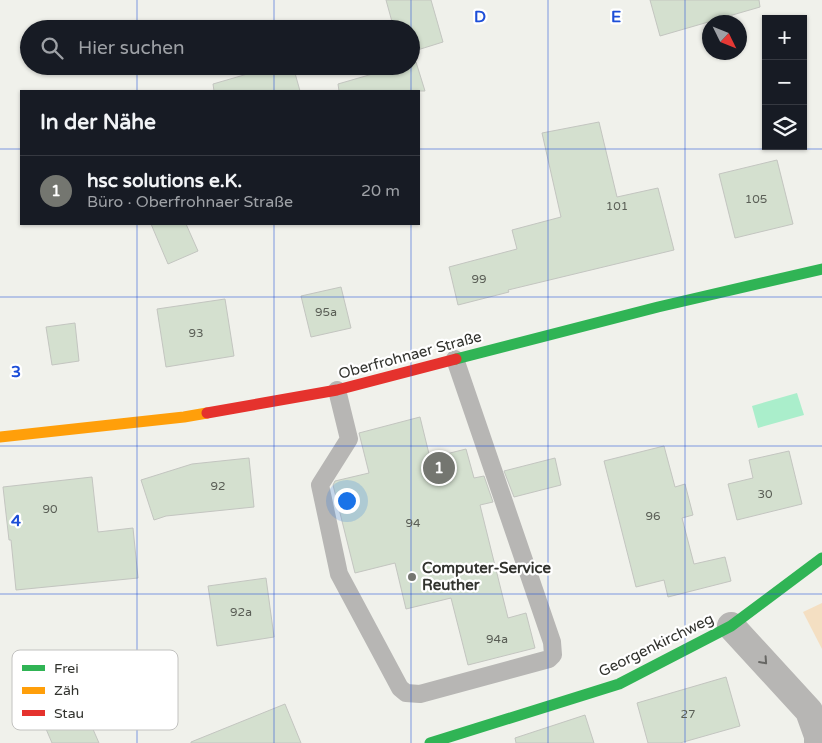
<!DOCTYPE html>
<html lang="de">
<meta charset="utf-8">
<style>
:root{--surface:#171b24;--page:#20242c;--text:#f1f3f6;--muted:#9ea1a6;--line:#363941;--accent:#747670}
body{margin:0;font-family:"Varela Round",sans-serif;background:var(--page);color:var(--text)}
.controls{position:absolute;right:15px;top:15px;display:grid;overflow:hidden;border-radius:0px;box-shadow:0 1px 4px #0004}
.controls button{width:45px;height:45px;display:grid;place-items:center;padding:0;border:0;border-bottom:1px solid var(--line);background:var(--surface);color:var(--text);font:25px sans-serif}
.compass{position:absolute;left:702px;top:15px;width:45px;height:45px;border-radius:50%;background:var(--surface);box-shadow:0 1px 4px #0004;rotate:133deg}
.you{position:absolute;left:346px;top:500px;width:18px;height:18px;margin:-12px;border:4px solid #fff;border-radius:50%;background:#1a73e8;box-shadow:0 0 0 8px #1a73e833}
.badge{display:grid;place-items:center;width:32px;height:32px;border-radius:50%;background:var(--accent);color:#fff;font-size:16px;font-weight:700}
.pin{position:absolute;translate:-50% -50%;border:2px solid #fff;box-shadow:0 1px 5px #0006}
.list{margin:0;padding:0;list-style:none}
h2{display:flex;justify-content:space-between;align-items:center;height:65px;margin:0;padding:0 20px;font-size:21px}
h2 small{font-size:16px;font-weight:400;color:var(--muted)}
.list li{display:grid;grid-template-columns:32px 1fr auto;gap:15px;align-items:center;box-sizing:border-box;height:70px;padding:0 20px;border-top:1px solid var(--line)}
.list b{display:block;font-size:19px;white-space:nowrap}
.list p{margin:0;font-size:16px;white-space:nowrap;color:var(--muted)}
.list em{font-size:16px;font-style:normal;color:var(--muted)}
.icon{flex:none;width:28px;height:28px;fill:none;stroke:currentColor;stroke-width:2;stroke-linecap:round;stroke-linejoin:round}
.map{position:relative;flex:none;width:822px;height:743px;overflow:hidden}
.search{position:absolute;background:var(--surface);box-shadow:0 1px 4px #0004;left:20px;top:20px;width:400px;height:55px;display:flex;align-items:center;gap:12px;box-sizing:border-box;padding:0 18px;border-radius:28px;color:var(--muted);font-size:19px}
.panel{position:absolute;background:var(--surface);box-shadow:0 1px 4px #0004;left:20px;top:90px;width:400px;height:135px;border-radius:0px}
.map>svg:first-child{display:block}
.green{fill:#f4dfc2}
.water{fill:#aaeecb}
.building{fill:#d4e0cf;stroke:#c3c5c0}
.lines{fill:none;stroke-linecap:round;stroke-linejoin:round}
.lane{stroke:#b7b6b4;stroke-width:18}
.street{stroke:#b7b6b4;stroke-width:28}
.fast{stroke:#30b455;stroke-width:11}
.slow{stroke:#ff9f0a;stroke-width:11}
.jam{stroke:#e5322d;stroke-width:11}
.oneway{stroke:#676764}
.grid{fill:none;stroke:#1d4ed8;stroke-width:1;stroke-opacity:0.55}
.poi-dot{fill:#747670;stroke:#fff;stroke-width:2}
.labels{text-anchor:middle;stroke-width:4.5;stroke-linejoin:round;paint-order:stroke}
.number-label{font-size:12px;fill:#5a5e56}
.street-label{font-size:15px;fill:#32332e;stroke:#fff}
.poi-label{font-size:15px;font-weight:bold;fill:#32332e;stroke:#fff;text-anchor:start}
.key{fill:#fff;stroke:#c2c2c0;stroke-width:1}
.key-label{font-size:14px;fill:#32332e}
.grid-label{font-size:16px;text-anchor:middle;font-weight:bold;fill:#1d4ed8;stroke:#fff;stroke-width:4.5;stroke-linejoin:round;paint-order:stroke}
</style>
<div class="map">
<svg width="822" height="743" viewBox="0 0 822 743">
<rect width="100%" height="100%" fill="#f0f1eb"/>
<path class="green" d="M 822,603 L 822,649 L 803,612 Z"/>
<path class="water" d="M 797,393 L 804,415 L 758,428 L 752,406 Z"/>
<path class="building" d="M 386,0 L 431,0 L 443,42 L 411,52 L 411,29 L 394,29 Z
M 650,0 L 759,0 L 760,7 L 660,36 Z
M 416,62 L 425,91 L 339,91 L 338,84 L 400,66 L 411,66 L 411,63 Z
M 275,66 L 293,66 L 300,91 L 214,91 L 213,84 Z
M 599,122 L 617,197 L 658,188 L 674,250 L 508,290 L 509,292 L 458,305 L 449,267 L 517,249 L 512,230 L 561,217 L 542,133 Z
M 777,160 L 793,224 L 735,238 L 719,174 Z
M 151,224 L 186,224 L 198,251 L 168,264 Z
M 341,287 L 351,328 L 311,337 L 301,296 Z
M 225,299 L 234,356 L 166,367 L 157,309 Z
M 75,323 L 79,361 L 52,365 L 46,327 Z
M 420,417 L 430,458 L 466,449 L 474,478 L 484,476 L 493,502 L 480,505 L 508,618 L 526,613 L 535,648 L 468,665 L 451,598 L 406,609 L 395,563 L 355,573 L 333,485 L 335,481 L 369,473 L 359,433 Z
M 664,446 L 675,487 L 685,484 L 693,515 L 682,518 L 694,564 L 725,557 L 731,581 L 668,597 L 664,580 L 636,587 L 604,461 Z
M 789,451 L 802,504 L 737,520 L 728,484 L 753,478 L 749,460 Z
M 249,458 L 254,507 L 166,516 L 154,520 L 141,480 L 192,464 Z
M 555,458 L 561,485 L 514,497 L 504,471 Z
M 92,477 L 98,532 L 133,528 L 138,578 L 16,590 L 11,540 L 9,540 L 3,487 Z
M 266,578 L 274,637 L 217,646 L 208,586 Z
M 726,677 L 740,726 L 680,743 L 648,743 L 637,703 Z
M 71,679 L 99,743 L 52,743 L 32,696 Z
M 285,704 L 301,743 L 191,743 L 191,742 Z
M 585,715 L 594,743 L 516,743 L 515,738 Z"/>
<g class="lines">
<path class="lane" d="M 337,390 L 349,439 L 320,485 L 339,574 L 400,688 L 406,693 L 420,694 L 549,659 L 553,655 L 552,642 L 455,359"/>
<path class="street" d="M 731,626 L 809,711 L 818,736 L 818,743"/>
<path class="fast" d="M 456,359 L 658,307 L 822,269
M 430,743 L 619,684 L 731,626 L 822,558"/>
<path class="slow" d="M 0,437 L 184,417 L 207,413"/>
<path class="jam" d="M 207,413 L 337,390 L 456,359"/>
</g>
<defs><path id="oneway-chevron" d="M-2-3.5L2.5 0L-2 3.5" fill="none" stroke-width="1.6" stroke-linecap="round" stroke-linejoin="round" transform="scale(1.25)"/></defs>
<use class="oneway" href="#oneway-chevron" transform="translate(764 661) rotate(48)"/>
<path class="grid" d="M 137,0 L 137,29M 274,0 L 274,29M 411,0 L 411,29M 548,0 L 548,743M 685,0 L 685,743M 137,66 L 137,91M 274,66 L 274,91M 411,66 L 411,91M 0,149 L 21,149M 419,149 L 822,149M 137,224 L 137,743M 274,224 L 274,743M 411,224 L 411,743M 0,297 L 822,297M 0,446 L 822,446M 0,594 L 822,594"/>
<circle class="poi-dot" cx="412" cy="577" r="5"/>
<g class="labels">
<g class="number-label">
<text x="756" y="203">105</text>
<text x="617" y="210">101</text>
<text x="479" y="283">99</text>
<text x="326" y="316">95a</text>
<text x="196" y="337">93</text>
<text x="218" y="490">92</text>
<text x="765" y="498">30</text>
<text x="50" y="513">90</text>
<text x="653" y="520">96</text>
<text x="413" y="527">94</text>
<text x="241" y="616">92a</text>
<text x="497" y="643">94a</text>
<text x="688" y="718">27</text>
</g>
<g class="street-label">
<text transform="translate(410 355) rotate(-15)" y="5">Oberfrohnaer Straße</text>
<text transform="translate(656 645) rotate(-26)" y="5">Georgenkirchweg</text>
</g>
<g class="poi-label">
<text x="422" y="573">Computer-Service<tspan x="422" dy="17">Reuther</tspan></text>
</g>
</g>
<rect x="12" y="650" width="166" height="80" rx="8" class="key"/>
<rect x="22" y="665" width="23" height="6" fill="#30b455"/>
<rect x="22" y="687" width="23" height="7" fill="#ff9f0a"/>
<rect x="22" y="710" width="23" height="6" fill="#e5322d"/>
<g class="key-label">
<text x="54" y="673">Frei</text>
<text x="54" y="695">Zäh</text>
<text x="54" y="718">Stau</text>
</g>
<g class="grid-label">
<text x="480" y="22">D</text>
<text x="616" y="22">E</text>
<text x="16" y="377">3</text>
<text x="16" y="526">4</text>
</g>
</svg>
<div class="controls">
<button>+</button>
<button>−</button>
<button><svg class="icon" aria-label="layers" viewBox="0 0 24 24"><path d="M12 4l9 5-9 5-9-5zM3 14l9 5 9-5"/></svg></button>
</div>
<svg class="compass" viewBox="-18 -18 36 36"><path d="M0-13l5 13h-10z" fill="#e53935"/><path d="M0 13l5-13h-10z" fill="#9ea1a6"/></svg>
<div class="you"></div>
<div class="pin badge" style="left:439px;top:468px">1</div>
<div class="search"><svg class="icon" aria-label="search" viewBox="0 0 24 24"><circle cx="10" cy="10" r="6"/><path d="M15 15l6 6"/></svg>Hier suchen</div>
<section class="panel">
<h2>In der Nähe<small></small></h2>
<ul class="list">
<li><span class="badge">1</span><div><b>hsc solutions e.K.</b><p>Büro · Oberfrohnaer Straße</p></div><em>20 m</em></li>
</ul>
</section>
</div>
